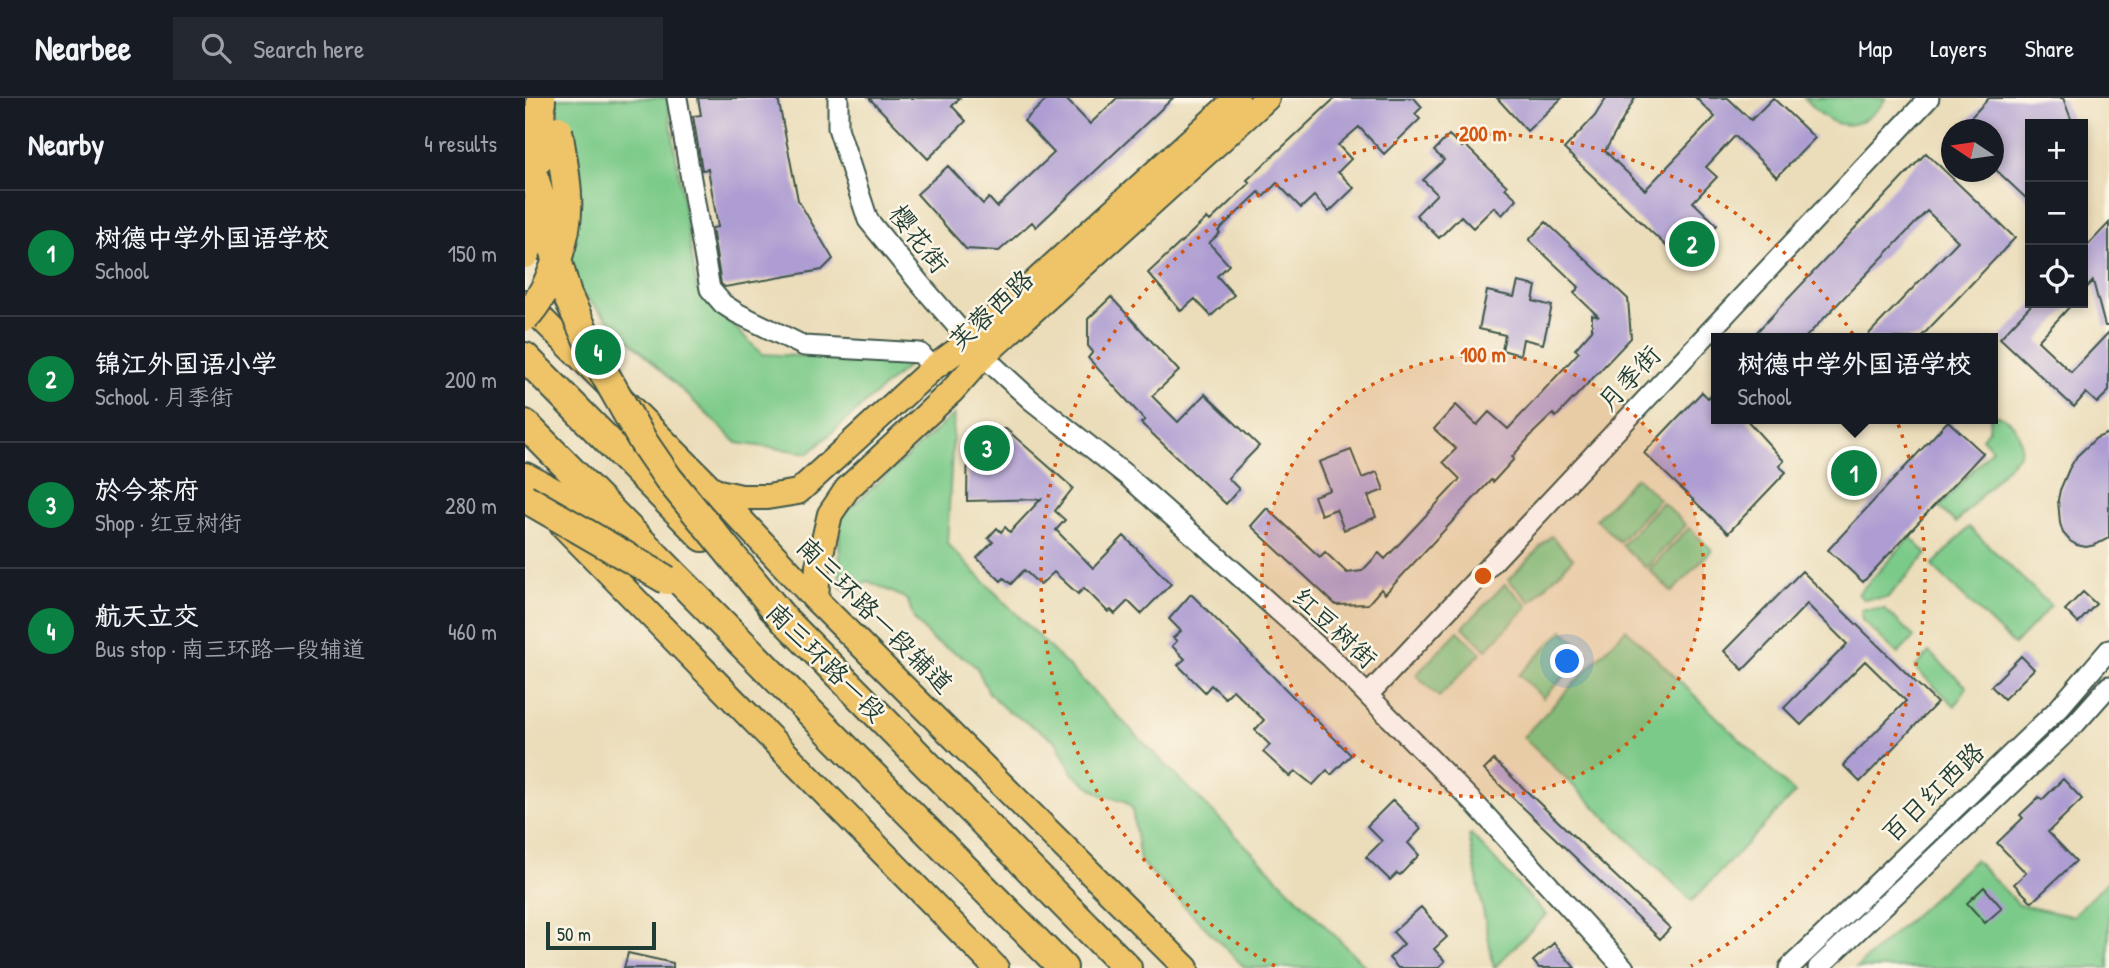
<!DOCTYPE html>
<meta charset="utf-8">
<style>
:root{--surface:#171b24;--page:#242831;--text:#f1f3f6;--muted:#9ea1a6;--line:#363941;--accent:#0b8043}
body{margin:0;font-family:"Patrick Hand","LXGW WenKai TC",sans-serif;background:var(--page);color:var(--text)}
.controls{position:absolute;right:21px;top:21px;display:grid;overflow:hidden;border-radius:0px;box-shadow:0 4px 10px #0003}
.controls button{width:63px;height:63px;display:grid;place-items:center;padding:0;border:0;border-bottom:2px solid var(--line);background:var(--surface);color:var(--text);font:35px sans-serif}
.compass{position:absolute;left:1416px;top:21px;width:63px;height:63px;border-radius:50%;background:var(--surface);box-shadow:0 4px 10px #0003;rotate:283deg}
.scale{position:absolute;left:21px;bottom:18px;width:110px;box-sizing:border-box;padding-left:7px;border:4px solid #1f3d34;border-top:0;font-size:19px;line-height:24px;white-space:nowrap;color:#1f3d34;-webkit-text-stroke:5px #fcf5e5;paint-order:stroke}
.you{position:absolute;left:1043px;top:564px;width:24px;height:24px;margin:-18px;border:5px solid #fff;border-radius:50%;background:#1a73e8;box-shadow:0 0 0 10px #1a73e833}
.badge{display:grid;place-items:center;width:46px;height:46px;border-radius:50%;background:var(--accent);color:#fff;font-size:23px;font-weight:700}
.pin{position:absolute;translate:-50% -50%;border:4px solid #fff;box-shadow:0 2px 7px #0006}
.popup{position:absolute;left:1186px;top:235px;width:287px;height:91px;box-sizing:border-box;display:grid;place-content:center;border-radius:0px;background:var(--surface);filter:drop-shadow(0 2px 5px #0005);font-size:23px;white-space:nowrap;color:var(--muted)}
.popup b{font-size:26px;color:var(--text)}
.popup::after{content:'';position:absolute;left:50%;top:100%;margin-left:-14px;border:14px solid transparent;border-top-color:var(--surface)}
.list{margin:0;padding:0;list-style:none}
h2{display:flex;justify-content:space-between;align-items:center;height:91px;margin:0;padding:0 28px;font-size:30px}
h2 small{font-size:23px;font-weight:400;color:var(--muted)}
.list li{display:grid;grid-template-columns:46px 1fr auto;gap:21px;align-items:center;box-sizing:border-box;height:126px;padding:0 28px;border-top:2px solid var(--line)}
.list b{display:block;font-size:26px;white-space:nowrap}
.list p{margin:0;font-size:23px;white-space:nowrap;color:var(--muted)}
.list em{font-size:23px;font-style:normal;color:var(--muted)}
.icon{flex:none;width:38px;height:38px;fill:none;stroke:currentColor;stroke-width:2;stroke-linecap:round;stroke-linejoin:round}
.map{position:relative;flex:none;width:1584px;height:870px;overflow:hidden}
header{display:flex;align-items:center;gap:42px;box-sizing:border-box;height:98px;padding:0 35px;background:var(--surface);border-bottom:2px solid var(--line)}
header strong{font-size:33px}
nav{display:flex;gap:38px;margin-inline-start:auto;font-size:24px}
.search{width:490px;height:63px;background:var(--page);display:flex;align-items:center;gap:18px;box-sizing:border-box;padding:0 24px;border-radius:0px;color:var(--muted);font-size:26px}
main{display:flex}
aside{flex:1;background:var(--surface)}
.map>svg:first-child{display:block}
.green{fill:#7cca89;stroke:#4e845e;stroke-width:2}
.building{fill:#ae9dd2}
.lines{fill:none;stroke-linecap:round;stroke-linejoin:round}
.minor-casing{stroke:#3e5548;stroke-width:23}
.major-casing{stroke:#3e5548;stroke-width:28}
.highway-casing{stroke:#3e5548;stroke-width:32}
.minor{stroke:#fff;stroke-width:19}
.major{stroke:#efc469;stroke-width:24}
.highway{stroke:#efc469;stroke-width:28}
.highway-bridge-casing{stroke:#3e5548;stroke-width:32;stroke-linecap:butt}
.highway-bridge{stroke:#efc469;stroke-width:28}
.ring{fill:none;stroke:#d45610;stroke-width:3.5;stroke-dasharray:3.5 7}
.labels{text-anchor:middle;stroke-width:5;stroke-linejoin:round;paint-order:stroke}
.street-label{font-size:26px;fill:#1f3d34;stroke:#fcf5e5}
.centre{fill:#d45610;stroke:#fcf5e5;stroke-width:3.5}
.ring-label{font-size:21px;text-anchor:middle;font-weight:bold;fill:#d45610;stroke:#fcf5e5;stroke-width:5;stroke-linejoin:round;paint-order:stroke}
</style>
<header>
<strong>Nearbee</strong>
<div class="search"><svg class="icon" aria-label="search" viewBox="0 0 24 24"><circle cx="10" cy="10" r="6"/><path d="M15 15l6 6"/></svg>Search here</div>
<nav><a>Map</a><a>Layers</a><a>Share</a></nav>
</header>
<main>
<aside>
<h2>Nearby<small>4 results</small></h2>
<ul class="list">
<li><span class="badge">1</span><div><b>树德中学外国语学校</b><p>School</p></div><em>150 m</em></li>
<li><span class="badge">2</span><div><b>锦江外国语小学</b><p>School · 月季街</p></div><em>200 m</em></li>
<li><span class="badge">3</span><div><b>於今茶府</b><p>Shop · 红豆树街</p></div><em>280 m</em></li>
<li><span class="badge">4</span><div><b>航天立交</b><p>Bus stop · 南三环路一段辅道</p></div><em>460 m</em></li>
</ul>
</aside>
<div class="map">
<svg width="1584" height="870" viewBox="0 0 1584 870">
<rect width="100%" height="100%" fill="#fcf5e5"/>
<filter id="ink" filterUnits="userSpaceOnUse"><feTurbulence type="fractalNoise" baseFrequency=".0143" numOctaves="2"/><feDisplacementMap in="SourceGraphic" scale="14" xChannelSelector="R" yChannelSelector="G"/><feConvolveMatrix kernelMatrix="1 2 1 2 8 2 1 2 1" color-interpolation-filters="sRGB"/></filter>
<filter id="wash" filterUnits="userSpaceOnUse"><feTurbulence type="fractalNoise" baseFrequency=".00686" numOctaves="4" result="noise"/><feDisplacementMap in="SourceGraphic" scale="28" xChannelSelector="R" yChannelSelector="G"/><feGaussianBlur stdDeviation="1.57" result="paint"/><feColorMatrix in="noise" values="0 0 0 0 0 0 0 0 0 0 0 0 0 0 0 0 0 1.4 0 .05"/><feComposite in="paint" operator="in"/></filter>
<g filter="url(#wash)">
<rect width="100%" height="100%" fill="#ebddba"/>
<path class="green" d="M 27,0 L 142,0 L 172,192 L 237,256 L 387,264 L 284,355 L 212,345 L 58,197 L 39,166 L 39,31 Z
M 1279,0 L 1361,0 C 1348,22 1323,36 1300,19 C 1292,14 1286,6 1279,0 Z
M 429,316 L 422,446 L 842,870 L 720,870 L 615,763 L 607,710 L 600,703 L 577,697 L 548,676 L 531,643 L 480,611 L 464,595 L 452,570 L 442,561 L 408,543 L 389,521 L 383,503 L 378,499 L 343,483 L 322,492 L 315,489 L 314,420 Z
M 1470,317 C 1489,320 1498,337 1495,355 L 1431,425 L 1414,409 L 1467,351 L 1457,340 L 1464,331 L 1465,321 Z
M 1111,379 L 1134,401 L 1094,444 L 1071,421 Z
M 1137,404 L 1161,427 L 1121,470 L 1097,447 Z
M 1444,429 L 1526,508 L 1489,547 L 1407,468 Z
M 1164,430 L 1187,452 L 1147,494 L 1124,472 Z
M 1026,438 L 1048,460 L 1006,504 L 983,482 Z
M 1385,439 L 1402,456 L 1362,500 L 1338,501 L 1333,496 Z
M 980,486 L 1003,508 L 961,552 L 938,529 Z
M 1336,511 L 1360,511 L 1389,539 L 1373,556 L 1337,522 Z
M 1101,531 L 1270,695 L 1167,803 L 998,639 Z
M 1038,532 L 1062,555 L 1018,600 L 994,577 Z
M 933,533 L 956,555 L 914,599 L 891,577 Z
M 1404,554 L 1442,589 L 1430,608 L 1390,570 Z
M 946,736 L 1021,817 L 969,870 L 944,738 Z
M 1450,762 L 1494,807 L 1547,818 L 1584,782 L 1584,870 L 1331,870 Z"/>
<g id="blocks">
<path class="building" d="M 173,0 L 253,0 L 273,102 L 308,161 L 297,172 L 200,189 L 196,186 L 187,130 L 193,129 L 183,71 L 177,72 L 168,18 L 176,17 Z
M 344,0 L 435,0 L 427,8 L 441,23 L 403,61 Z
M 523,0 L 540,0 L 565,26 L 592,0 L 648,0 L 511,129 L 507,124 L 474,153 L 441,151 L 392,96 L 423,68 L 458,106 L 464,100 L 472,109 L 529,55 L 499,23 Z
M 810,0 L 889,0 L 897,9 L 890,16 L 895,21 L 859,56 L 834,29 L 813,47 L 826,61 L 813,74 L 829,90 L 804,114 L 789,98 L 776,110 L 752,85 L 738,99 L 734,94 L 693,133 L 695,135 L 684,145 L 704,167 L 692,178 L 709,197 L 686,218 L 670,201 L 656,213 L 623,175 L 682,120 L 685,123 L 725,85 L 722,82 Z
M 972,0 L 1037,0 L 1002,33 Z
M 1081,0 L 1110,0 L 1080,53 L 1120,92 L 1190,19 L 1171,0 L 1203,0 L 1226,22 L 1248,0 L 1290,40 L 1252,79 L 1210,38 L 1181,69 L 1192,79 L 1168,104 L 1192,127 L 1158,164 L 1039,51 L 1070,18 Z
M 1464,0 L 1538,0 L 1548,26 L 1505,26 L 1505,104 L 1468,69 L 1468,32 L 1434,32 Z
M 924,37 L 937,49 L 939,46 L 982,88 L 980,90 L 992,101 L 977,117 L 969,109 L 948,130 L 936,118 L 914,140 L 891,117 L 912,96 L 898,82 L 919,62 L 909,53 Z
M 1401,55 L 1490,140 L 1395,240 L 1340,240 L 1433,143 L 1402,113 L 1280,240 L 1226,240 Z
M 1021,124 L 1103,201 L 1106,240 L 1031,319 L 1028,316 L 1009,334 L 987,359 L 989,361 L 968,384 L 966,382 L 860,496 L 856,491 L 843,506 L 811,507 L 726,428 L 742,410 L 795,459 L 800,454 L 822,475 L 837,473 L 854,455 L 860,461 L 935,381 L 918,364 L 931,351 L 909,331 L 931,307 L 952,327 L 964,314 L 983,331 L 1054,254 L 1050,251 L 1067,232 L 1067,217 L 1074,219 L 1049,195 L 1054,189 L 1004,142 Z
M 1584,125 L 1584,228 L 1580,228 L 1568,183 L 1558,194 L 1558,148 L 1565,145 Z
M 993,184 L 1011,188 L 1008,203 L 1027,208 L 1018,246 L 998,241 L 995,257 L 977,252 L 980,237 L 954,231 L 962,193 L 989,199 Z
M 586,199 L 654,273 L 627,298 L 653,324 L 680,296 L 734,348 L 703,380 L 714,391 L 701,406 L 616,325 L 620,322 L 563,260 L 568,254 L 563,248 L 563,221 Z
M 1508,205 L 1548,205 L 1513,243 L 1546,274 L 1584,234 L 1584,293 L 1572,305 L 1561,295 L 1549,309 L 1475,240 Z
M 1191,292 L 1191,321 L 1221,321 L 1259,363 L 1254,368 L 1261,374 L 1203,435 L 1119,355 L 1177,294 L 1183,300 Z
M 1423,323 L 1458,355 L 1338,484 L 1303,452 Z
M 481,331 L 548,390 L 530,413 L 540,422 L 531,432 L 568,470 L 599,438 L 646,486 L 616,516 L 603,503 L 590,516 L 586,512 L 583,514 L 559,490 L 553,496 L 529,474 L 515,487 L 499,472 L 486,486 L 479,480 L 476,483 L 452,460 L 468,444 L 463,440 L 472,430 L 476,434 L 480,429 L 485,434 L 516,401 L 442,403 L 443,332 Z
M 1584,335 L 1584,440 L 1570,447 L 1561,449 L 1552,447 L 1545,443 L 1538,435 L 1535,425 L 1533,402 L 1535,392 L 1544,371 L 1552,358 L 1571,340 Z
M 826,352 L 837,380 L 852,374 L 859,392 L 843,398 L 851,419 L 819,432 L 811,411 L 796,417 L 789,398 L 805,392 L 794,364 Z
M 1277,473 L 1412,605 L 1335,684 L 1318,667 L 1381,603 L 1340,563 L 1276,627 L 1259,610 L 1322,546 L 1282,506 L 1218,572 L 1199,553 Z
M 1558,494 L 1571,506 L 1553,525 L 1540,512 Z
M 666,496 L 826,657 L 806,677 L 802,672 L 788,687 L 770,673 L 765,679 L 738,654 L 745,647 L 730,632 L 739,622 L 708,592 L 700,600 L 686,587 L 680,594 L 653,567 L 660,561 L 647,548 L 652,543 L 648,540 L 656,533 L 644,521 Z
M 1496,558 L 1509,571 L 1479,601 L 1466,588 Z
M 969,662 L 1145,830 L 1135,841 L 959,672 Z
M 1538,681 L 1557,701 L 1523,734 L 1551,763 L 1507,804 L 1489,786 L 1501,775 L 1472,745 L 1498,720 L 1495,717 L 1514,699 L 1517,702 Z
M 868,702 L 896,731 L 883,745 L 894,757 L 875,777 L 872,775 L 865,782 L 841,759 L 857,743 L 842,728 Z
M 1459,789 L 1477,810 L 1460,825 L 1442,805 Z
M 896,809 L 922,839 L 909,851 L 920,863 L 913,870 L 873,870 L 864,860 L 879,846 L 868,834 Z
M 1029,845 L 1050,870 L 1014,870 L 1008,863 Z
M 103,855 L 148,865 L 148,870 L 99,870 Z"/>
</g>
</g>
<g filter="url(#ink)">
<use href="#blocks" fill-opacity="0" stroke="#3e5548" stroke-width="2"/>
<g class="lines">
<defs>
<path id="minor" d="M 152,0 L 185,191 L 198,206 L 212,215 L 279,248 L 395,255 L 408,270
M 313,0 L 313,30 L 343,122 L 396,187 L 458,258 L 506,302 L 601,377 L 806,560 L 952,708 L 1099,870
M 843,597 L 1404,0
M 1264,870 L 1534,610 L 1584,552
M 1293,870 L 1551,625 L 1584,588"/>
<path id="major" d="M 0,204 L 189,393 L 291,502 L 661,870
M 189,393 L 216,399 L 242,399 L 273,394 L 408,270 L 445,243 L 712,0
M 38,428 L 471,870
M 291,502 L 293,468 L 305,416 L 322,391 L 427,293 L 458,258 L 742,0"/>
<path id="highway" d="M 0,259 L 178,439
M 0,326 L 538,870
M 0,379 L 41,401 L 99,446
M 246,508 L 602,870"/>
</defs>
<use href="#minor" class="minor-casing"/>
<use href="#major" class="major-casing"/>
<use href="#highway" class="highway-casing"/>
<use href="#minor" class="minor"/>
<use href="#major" class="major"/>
<use href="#highway" class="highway"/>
<defs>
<path id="highway-bridge" d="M 0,46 L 42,197 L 74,266 L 119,345 L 143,380 L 261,524
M 14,61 L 16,0
M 0,156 L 12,132 L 13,105
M 0,219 C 26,192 45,135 42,97 C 41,75 36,53 33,32
M 0,400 L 142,482"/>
</defs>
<use href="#highway-bridge" class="highway-bridge-casing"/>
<use href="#highway-bridge" class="highway-bridge"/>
</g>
</g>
<circle cx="958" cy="478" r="221" fill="#d45610" fill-opacity=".12"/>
<g class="ring">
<circle cx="958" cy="478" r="221"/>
<path d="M750 868A442 442 0 1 1 1166 868"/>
</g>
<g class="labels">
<g class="street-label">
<text transform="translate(394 141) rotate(52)" y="9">樱花街</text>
<text transform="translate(466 212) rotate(-43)" y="9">芙蓉西路</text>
<text transform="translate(1104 280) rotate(-47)" y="9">月季街</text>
<text transform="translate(350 517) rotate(45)" y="9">南三环路一段辅道</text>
<text transform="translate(810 530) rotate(43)" y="9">红豆树街</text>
<text transform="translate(301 564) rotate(45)" y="9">南三环路一段</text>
<text transform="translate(1408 694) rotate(-44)" y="9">百日红西路</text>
</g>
</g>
<circle cx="958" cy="478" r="10" class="centre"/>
<g class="ring-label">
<text x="958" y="43">200 m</text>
<text x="958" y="264">100 m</text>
</g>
</svg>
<div class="controls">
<button>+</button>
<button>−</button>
<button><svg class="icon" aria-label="locate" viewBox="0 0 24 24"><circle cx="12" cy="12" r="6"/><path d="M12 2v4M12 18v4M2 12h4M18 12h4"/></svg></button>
</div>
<svg class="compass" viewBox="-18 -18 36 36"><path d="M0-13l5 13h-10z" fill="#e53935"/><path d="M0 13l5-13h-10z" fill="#9ea1a6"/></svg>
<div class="scale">50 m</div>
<div class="you"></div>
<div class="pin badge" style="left:1329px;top:375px">1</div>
<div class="popup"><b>树德中学外国语学校</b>School</div>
<div class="pin badge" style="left:1167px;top:146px">2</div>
<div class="pin badge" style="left:462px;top:350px">3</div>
<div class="pin badge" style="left:73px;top:254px">4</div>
</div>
</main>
